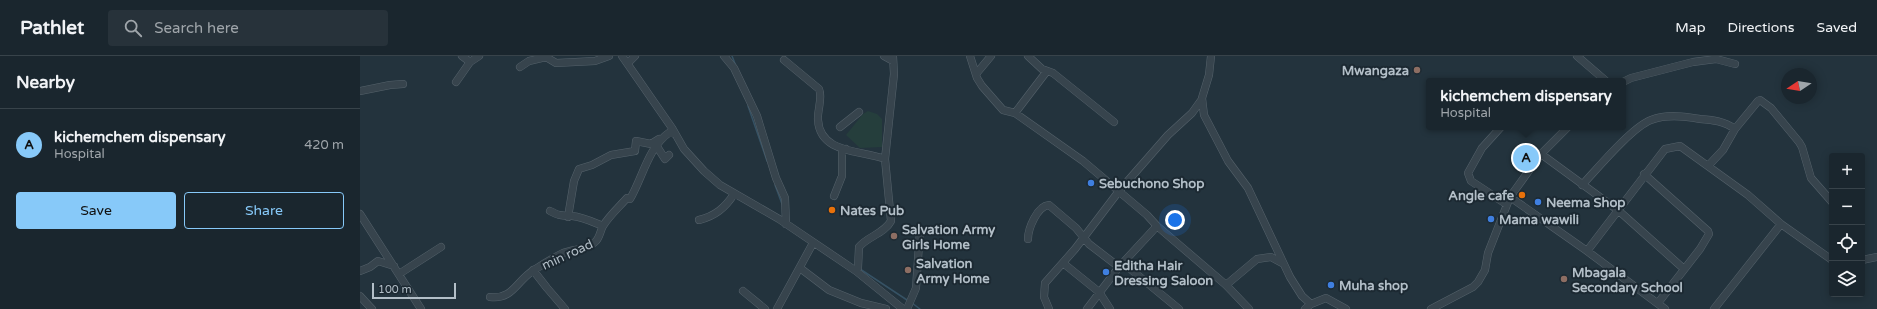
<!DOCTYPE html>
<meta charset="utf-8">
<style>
:root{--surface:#1a262e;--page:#27323a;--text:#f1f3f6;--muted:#9fa5aa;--line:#38434a;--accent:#87c9f9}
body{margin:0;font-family:"Varela Round",sans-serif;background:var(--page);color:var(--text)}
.controls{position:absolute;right:12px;bottom:12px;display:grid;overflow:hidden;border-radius:4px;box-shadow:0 2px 10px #0003}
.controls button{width:36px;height:36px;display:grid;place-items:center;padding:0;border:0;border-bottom:1px solid var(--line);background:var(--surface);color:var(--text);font:20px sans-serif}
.compass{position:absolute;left:1421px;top:12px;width:36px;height:36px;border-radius:50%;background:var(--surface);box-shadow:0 2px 10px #0003;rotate:258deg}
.scale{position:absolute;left:12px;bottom:10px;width:84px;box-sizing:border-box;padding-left:4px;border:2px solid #b3bfc8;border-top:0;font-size:11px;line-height:14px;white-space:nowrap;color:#b3bfc8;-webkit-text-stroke:3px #1c2932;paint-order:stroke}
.you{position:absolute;left:815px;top:164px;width:14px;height:14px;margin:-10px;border:3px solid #fff;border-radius:50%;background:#1a73e8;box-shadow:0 0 0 6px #1a73e833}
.badge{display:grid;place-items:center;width:26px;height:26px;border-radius:50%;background:var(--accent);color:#111;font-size:13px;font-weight:700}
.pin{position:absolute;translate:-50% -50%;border:2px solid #fff;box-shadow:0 1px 4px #0006}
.popup{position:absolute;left:1066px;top:22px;width:200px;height:52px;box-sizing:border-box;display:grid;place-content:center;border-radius:4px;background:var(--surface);filter:drop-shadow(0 1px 3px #0005);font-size:13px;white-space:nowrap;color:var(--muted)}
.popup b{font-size:15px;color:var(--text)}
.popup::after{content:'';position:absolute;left:50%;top:100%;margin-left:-8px;border:8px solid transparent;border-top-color:var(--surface)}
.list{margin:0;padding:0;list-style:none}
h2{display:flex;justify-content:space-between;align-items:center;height:52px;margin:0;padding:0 16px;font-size:17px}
h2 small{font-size:13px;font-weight:400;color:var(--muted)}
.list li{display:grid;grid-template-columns:26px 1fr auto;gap:12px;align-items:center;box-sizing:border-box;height:72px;padding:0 16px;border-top:1px solid var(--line)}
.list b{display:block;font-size:15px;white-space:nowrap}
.list p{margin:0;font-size:13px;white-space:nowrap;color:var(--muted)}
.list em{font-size:13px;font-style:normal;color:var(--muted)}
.actions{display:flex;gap:8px;padding:12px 16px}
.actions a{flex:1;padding:9px 0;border:1px solid var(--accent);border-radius:4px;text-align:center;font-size:14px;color:var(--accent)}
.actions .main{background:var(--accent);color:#111}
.icon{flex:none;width:22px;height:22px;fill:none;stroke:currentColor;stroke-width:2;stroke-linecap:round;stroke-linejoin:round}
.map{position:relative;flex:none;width:1517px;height:253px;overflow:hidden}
header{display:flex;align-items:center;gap:24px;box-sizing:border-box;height:56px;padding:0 20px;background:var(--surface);border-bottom:1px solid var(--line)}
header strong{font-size:19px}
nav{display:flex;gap:22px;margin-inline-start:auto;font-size:14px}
.search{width:280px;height:36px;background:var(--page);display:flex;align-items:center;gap:10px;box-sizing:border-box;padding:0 14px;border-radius:4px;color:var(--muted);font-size:15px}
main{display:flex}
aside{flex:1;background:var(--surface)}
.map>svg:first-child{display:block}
.green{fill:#253e3c}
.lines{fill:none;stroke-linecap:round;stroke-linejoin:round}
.stream{stroke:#365264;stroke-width:1.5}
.minor-casing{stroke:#55626b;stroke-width:8}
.minor{stroke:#37444d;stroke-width:7}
.education-dot{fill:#8d6e63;stroke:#1c2932;stroke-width:1.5}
.shop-dot{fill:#3f7fe0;stroke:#1c2932;stroke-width:1.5}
.food-dot{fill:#e8710a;stroke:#1c2932;stroke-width:1.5}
.labels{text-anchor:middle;stroke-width:4;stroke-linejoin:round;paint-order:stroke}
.poi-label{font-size:13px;font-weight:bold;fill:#b3bfc8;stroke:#1c2932;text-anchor:start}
.street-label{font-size:13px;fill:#b3bfc8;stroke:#1c2932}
</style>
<header>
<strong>Pathlet</strong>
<div class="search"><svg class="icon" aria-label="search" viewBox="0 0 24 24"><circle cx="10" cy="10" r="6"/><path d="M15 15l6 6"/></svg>Search here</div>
<nav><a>Map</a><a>Directions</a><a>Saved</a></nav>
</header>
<main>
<aside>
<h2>Nearby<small></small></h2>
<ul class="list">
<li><span class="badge">A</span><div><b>kichemchem dispensary</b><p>Hospital</p></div><em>420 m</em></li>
</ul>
<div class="actions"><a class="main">Save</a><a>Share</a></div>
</aside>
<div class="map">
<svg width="1517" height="253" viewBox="0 0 1517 253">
<rect width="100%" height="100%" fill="#23333d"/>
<path class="green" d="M 508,55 L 517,58 L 522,63 L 522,91 L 500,92 L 486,79 L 503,58 Z"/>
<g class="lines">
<path class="stream" d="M 372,0 L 376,10
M 388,50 L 407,105
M 415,129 L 422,148
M 500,213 L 547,244
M 552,247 L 560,253"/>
<defs>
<path id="minor" d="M 102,0 L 110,6
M 262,0 L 312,72 L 324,93 L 344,115 L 360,129 L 419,163 L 496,215 L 543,253
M 364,0 L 374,12 L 397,60 L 416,122 L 425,142 L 426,168
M 524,0 L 533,5
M 610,0 L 617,22 L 622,30 L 643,54 L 655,57 L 723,105 L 787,159 L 797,170 L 866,229 L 889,253
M 668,0 L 682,13 L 693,17 L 754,66
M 851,0 L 849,19 L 842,42 L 844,59 L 868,105 L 888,132 L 930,221 L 942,240 L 951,248
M 1217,0 L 1246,25
M 424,4 L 459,33 C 463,42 457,55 458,64 C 460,98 501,94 525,103
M 268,7 L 275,0
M 160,11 L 169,5 L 186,1 L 196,7 L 235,5 L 249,0
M 616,18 L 631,0
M 96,26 L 110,6 L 119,0
M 1263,26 L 1271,22 L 1333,6 L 1356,3 L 1375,8
M 0,35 L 30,29 L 43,28
M 655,57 L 687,15
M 480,71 L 499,56
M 1141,71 L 1122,92 L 1108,117 L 1111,125 L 1146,148
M 296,89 L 305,103 L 309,99
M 1181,98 L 1259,155 L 1324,213
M 1348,110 L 1363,94 L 1375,73 L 1398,45 L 1400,44 L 1411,52 L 1439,86 L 1442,91 L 1451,122 L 1472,146
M 1284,118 L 1348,175 L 1349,178 L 1340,193 L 1298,247
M 1222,129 C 1237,113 1272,71 1291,64 C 1307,58 1324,60 1340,63 C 1353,64 1364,65 1375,73
M 474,140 L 482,120 L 482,96 L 486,93
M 1150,141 L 1227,195 L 1305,253
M 190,155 C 202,161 200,159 212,160 C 223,161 233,166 243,170
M 0,158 L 61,253
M 208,161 L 214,125 L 219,113 L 232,109 L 251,99 L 275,95 L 276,85 L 291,88 L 299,83
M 339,164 C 355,160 365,152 374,138
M 668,183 C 668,173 677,150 689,149 L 716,172 L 729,188 L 759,211
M 1227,195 L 1305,93 L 1320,90 L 1388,139 L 1421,168 L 1472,204
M 1502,204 L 1517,201
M 703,207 L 739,236 L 750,253
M 763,207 L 819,253
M 440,212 L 469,234 L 501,247 L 526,253
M 173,214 L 187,232 L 205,253
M 0,215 L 10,211 L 18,205 L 34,210
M 496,215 L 498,212 L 499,191 C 508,180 524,178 531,165 L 525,103 L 534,18 L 533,0
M 39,218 L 81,191
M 866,229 L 897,203 L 911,201 L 922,207
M 383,235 L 405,253
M 0,240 L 12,253
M 130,241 C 153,244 156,225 174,214 C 183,208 193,202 203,197 C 213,193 227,194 235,186 C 240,182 240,175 243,170 C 249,160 259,151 267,142 L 270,143 C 283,121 288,91 310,76 L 315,78
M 417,253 L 453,187
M 547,253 L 556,232 L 560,174
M 689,253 L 684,241 L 685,227 L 715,193 L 759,135 L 808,79 L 832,57 L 842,43
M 727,253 L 759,211 L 797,170
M 945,253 L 951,248 L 966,242 L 986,253
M 1071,253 L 1113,231 L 1118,226 L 1125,214 L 1128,197 L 1150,141 L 1181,98 L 1208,71
M 1354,253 L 1421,168"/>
</defs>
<use href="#minor" class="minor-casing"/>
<use href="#minor" class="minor"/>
</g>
<g class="education-dot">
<circle cx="1057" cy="14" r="4"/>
<circle cx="534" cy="180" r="4"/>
<circle cx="548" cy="214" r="4"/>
<circle cx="1204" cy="223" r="4"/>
</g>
<g class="shop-dot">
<circle cx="731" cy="127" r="4"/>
<circle cx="1178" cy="146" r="4"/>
<circle cx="1131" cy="163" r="4"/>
<circle cx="746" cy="216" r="4"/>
<circle cx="971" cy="229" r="4"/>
</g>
<g class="food-dot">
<circle cx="1162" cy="139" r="4"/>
<circle cx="472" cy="154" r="4"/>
</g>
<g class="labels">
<g class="poi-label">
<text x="1049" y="19" text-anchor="end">Mwangaza</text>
<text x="739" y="132">Sebuchono Shop</text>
<text x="1154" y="144" text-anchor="end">Angle cafe</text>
<text x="1186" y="151">Neema Shop</text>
<text x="480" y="159">Nates Pub</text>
<text x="1139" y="168">Mama wawili</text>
<text x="542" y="178">Salvation Army<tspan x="542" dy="15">Girls Home</tspan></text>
<text x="556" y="212">Salvation<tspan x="556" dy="15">Army Home</tspan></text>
<text x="754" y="214">Editha Hair<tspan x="754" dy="15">Dressing Saloon</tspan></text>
<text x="1212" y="221">Mbagala<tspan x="1212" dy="15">Secondary School</tspan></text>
<text x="979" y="234">Muha shop</text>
</g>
<g class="street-label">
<text transform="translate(207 198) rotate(-25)" y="5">min road</text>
</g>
</g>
</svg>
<div class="controls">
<button>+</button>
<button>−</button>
<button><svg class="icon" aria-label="locate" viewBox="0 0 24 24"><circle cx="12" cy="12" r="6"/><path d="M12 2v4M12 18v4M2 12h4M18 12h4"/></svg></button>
<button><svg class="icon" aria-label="layers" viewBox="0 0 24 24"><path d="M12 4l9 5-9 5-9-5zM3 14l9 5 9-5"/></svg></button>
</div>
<svg class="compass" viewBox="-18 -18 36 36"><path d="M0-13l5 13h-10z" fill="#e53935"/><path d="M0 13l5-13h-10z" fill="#9fa5aa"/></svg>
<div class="scale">100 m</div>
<div class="you"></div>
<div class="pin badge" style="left:1166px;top:102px">A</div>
<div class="popup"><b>kichemchem dispensary</b>Hospital</div>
</div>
</main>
